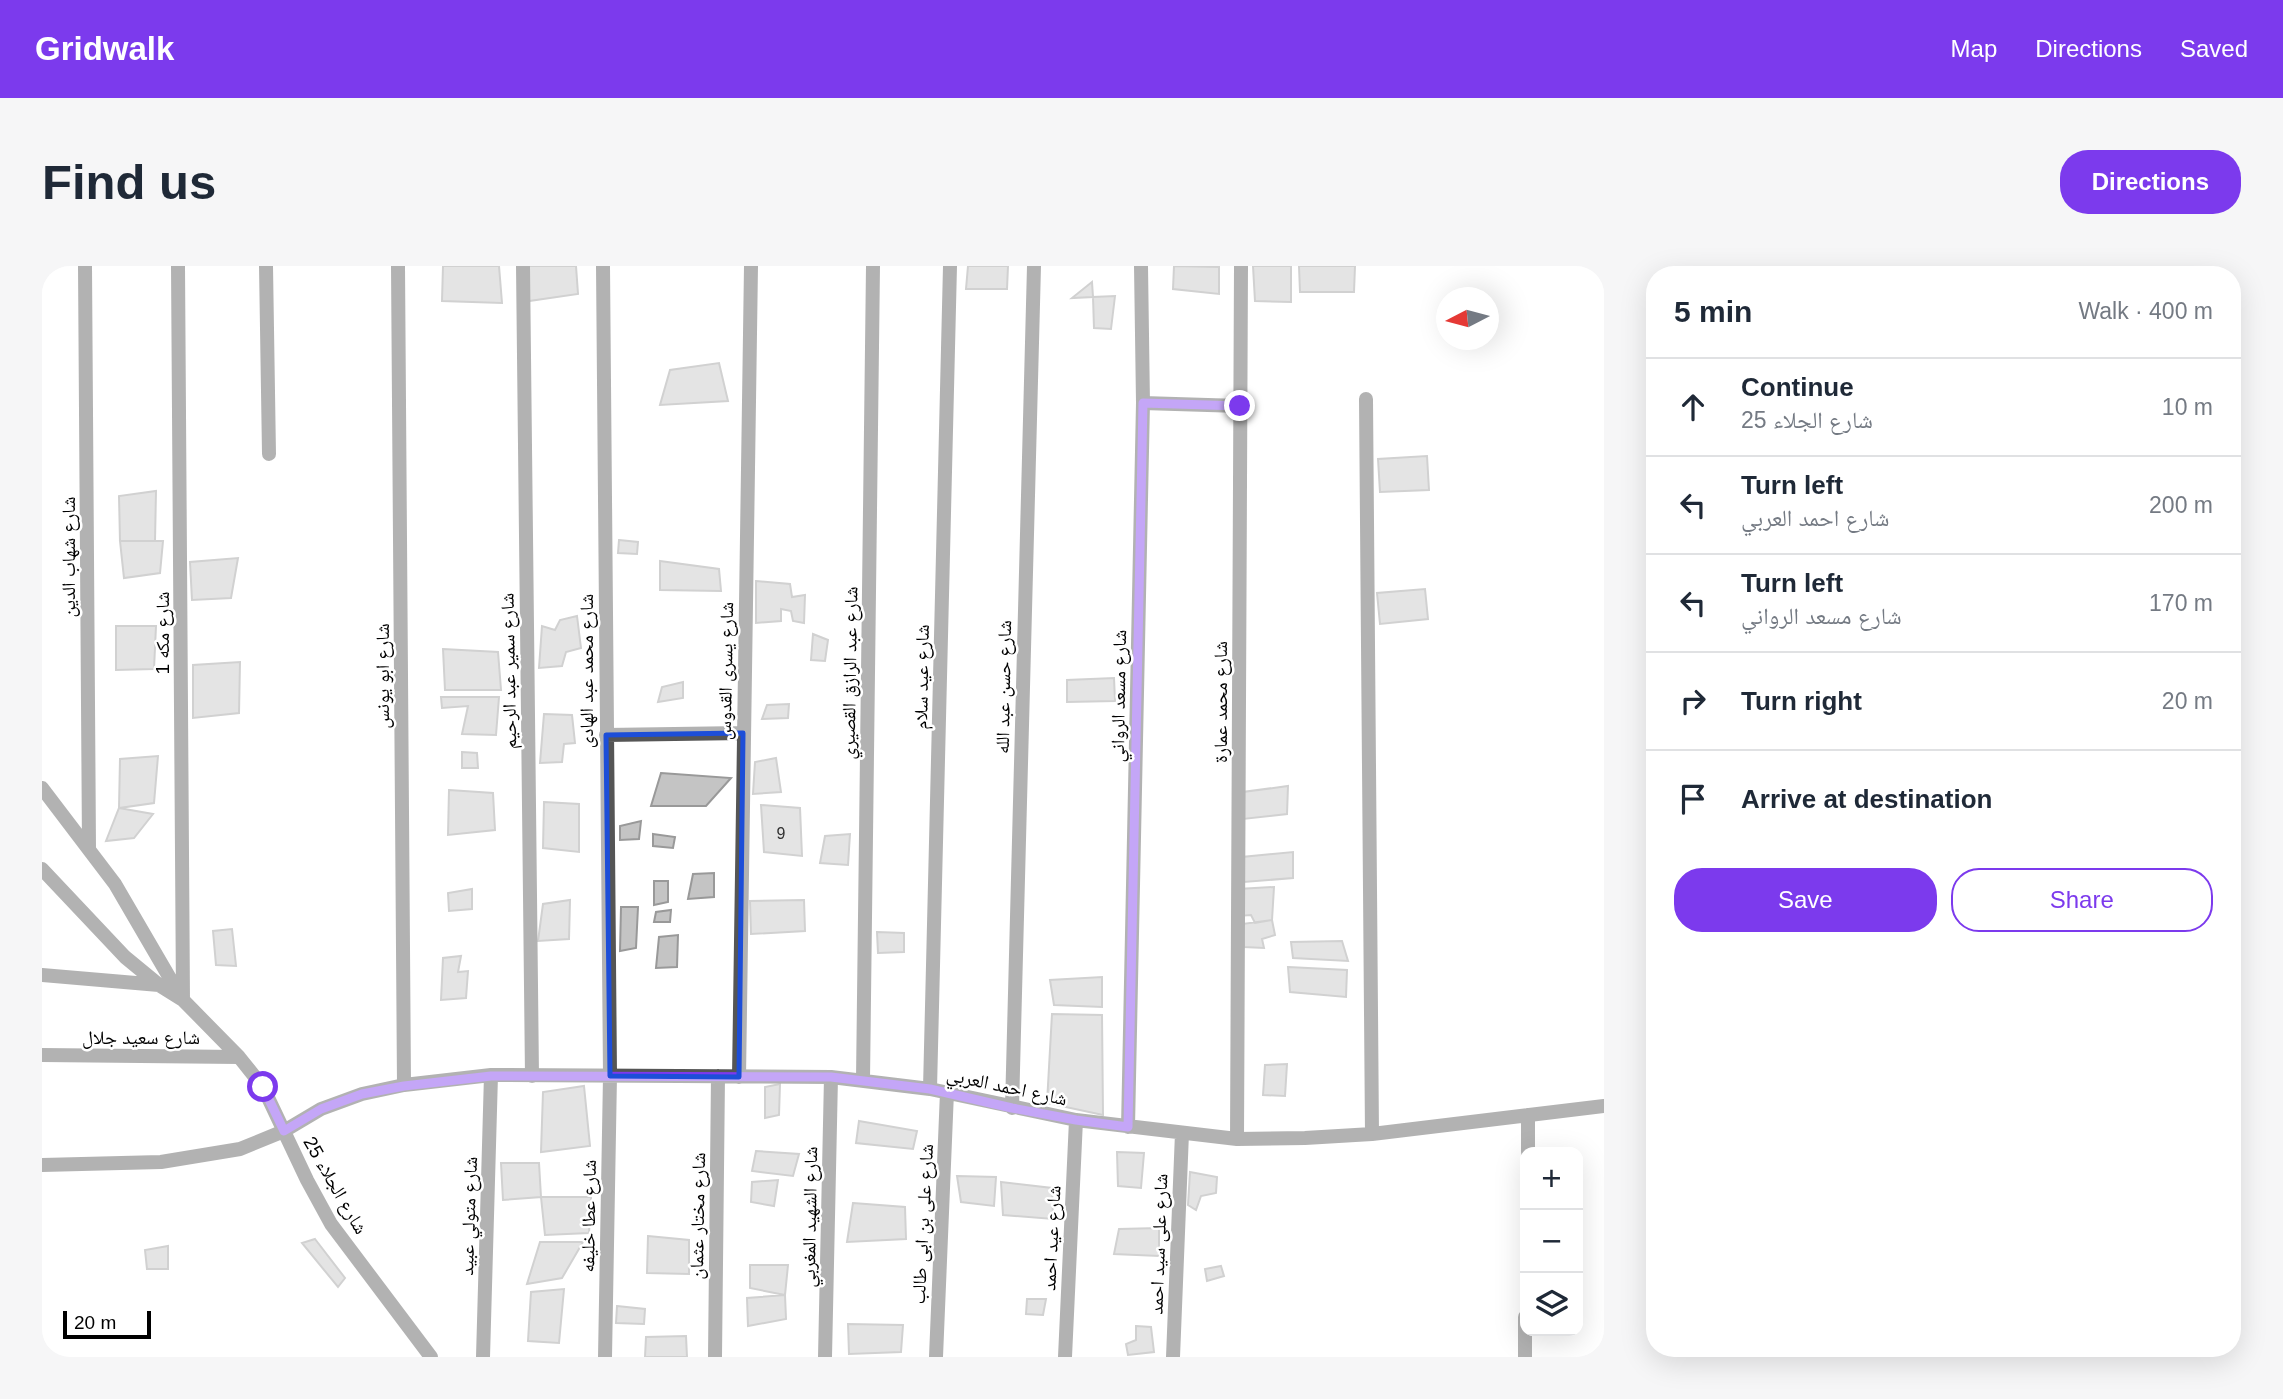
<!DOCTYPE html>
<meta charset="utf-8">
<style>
:root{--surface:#fff;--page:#f6f6f7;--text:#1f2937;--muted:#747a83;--line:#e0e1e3;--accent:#7c3aed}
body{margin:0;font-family:Arial,"Noto Naskh Arabic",sans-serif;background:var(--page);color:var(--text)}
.controls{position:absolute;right:21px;bottom:21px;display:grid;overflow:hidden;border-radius:14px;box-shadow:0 7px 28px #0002}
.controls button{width:63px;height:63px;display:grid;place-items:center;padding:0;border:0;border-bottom:2px solid var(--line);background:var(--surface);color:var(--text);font:35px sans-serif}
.compass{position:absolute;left:1394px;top:21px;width:63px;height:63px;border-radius:50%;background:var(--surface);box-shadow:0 7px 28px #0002;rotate:264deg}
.scale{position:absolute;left:21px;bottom:18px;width:88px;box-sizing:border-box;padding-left:7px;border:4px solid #000;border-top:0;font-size:19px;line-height:24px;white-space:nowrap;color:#000;-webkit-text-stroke:5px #fff;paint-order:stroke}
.stop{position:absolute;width:21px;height:21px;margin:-16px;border:5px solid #7c3aed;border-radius:50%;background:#fff}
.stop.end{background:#7c3aed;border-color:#fff;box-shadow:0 2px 7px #0008}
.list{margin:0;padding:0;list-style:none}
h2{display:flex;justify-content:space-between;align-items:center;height:91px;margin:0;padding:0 28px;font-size:30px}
h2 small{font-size:23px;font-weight:400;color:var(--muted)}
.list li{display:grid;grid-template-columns:46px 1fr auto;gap:21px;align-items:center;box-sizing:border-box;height:98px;padding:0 28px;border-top:2px solid var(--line)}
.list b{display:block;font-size:26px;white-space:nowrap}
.list p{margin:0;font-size:23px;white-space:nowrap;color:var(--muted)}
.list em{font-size:23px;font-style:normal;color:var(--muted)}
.actions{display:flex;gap:14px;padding:21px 28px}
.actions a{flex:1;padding:16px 0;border:2px solid var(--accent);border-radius:28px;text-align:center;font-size:24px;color:var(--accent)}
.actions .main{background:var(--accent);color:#fff}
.icon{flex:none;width:38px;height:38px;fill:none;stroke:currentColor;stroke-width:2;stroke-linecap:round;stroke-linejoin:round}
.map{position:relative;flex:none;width:1562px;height:1091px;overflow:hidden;border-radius:28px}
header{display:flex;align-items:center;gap:42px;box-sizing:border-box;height:98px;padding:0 35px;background:var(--accent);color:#fff}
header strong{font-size:33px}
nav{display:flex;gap:38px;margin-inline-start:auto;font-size:24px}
.intro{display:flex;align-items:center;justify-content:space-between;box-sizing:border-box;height:168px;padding:0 42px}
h1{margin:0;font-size:49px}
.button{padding:18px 32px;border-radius:28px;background:var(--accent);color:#fff;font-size:24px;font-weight:700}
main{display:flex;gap:42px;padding:0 42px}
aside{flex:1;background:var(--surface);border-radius:28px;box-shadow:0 7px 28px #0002}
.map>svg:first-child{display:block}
.building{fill:#c4c4c4;stroke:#999;stroke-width:2}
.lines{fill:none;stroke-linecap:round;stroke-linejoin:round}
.street{stroke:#555;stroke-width:14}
.route{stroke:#7c3aed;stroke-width:9}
.marked{fill:none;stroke:#1d4ed8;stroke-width:5;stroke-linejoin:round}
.labels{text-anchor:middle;stroke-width:5;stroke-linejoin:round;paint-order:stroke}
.number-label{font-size:16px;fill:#313131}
.street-label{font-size:19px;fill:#000;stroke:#fff}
</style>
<header>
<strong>Gridwalk</strong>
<nav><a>Map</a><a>Directions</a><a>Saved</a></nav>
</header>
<div class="intro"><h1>Find us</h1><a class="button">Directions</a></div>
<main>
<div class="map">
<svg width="1562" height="1091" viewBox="0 0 1562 1091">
<rect width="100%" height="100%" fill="#fff"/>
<path class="building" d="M 401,0 L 457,0 L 460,37 L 400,35 Z
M 487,0 L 534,0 L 536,28 L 487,35 Z
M 926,0 L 966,0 L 965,23 L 924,23 Z
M 1132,0 L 1177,1 L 1177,28 L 1131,23 Z
M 1211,0 L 1249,0 L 1249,36 L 1213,35 Z
M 1257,0 L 1313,0 L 1312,26 L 1258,26 Z
M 1050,16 L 1051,31 L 1030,32 Z
M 1073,30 L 1069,63 L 1052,62 L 1051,31 Z
M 677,97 L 686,135 L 618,139 L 628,104 Z
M 1385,190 L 1387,224 L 1338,226 L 1336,193 Z
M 114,225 L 113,275 L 78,275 L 77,230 Z
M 577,274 L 596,276 L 595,288 L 576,287 Z
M 78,275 L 121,275 L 118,307 L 82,312 Z
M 196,292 L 189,332 L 150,334 L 148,296 Z
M 618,295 L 677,303 L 679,325 L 618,324 Z
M 714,315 L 748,318 L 750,331 L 763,329 L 762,357 L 751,355 L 749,345 L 739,343 L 739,355 L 714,357 Z
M 1383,323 L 1386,353 L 1338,358 L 1335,327 Z
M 535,350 L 539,382 L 524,386 L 520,400 L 497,402 L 500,360 L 513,364 L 518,354 Z
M 74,360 L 114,360 L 112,403 L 74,404 Z
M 771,368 L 786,374 L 783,395 L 769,394 Z
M 401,383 L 456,386 L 459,424 L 403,424 Z
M 198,396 L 197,447 L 151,452 L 151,399 Z
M 1072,412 L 1073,435 L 1025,436 L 1025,414 Z
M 641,416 L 641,432 L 616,436 L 620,421 Z
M 399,431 L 457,431 L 454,469 L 420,468 L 426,440 L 400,442 Z
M 747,438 L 746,452 L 720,453 L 725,439 Z
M 502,448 L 530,449 L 533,477 L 522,478 L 520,496 L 498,497 Z
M 420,486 L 435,487 L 436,502 L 420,502 Z
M 116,490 L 112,537 L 77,542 L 78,493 Z
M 734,492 L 739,526 L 711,528 L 713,496 Z
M 619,507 L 689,512 L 664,540 L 609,540 Z
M 1246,520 L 1245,548 L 1201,553 L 1201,526 Z
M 407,524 L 451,527 L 453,564 L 406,569 Z
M 502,536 L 537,538 L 537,586 L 501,582 Z
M 719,539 L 758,542 L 760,590 L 722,586 Z
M 77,542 L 111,548 L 92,572 L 64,575 Z
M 599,555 L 597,573 L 578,574 L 578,560 Z
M 611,568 L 633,571 L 631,582 L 611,580 Z
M 808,568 L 806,599 L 778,597 L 783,570 Z
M 1251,586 L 1251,612 L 1202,616 L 1200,591 Z
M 672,607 L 672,631 L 646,633 L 651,608 Z
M 612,615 L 626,615 L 626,636 L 612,639 Z
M 1232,621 L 1230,654 L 1213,657 L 1209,649 L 1196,650 L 1196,623 Z
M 430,623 L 430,643 L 407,645 L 406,627 Z
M 528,634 L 527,673 L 496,675 L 501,638 Z
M 762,634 L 763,665 L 709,668 L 708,635 Z
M 579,641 L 596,641 L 594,682 L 578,685 Z
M 629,644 L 628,656 L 612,656 L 614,646 Z
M 1230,654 L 1233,669 L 1220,673 L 1222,682 L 1202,681 L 1200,658 Z
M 190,663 L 194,700 L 174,699 L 171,665 Z
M 835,666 L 862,667 L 862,686 L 836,687 Z
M 636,669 L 635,701 L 614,702 L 617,671 Z
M 1300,675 L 1306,695 L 1251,692 L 1249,676 Z
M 419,690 L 416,706 L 426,705 L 424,732 L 399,734 L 401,692 Z
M 1246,701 L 1305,704 L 1304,731 L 1248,726 Z
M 1060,711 L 1060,741 L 1012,739 L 1008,714 Z
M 1010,748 L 1060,749 L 1061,849 L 1005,837 Z
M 1245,798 L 1243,830 L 1221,829 L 1223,799 Z
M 738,818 L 737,849 L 723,852 L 723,821 Z
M 542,820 L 548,880 L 499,886 L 501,826 Z
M 817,855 L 875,865 L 871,883 L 814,877 Z
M 714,885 L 757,888 L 751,910 L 710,905 Z
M 1075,886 L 1102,887 L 1099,922 L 1076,920 Z
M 459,897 L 497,897 L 499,931 L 461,934 Z
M 1148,906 L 1175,911 L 1174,927 L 1159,930 L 1154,944 L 1146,939 Z
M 915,910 L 954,911 L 952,940 L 919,936 Z
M 736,914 L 732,940 L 709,936 L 710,916 Z
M 959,916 L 1010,922 L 1011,953 L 961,949 Z
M 499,931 L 549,931 L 547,967 L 503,969 Z
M 811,937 L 863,941 L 864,973 L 805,976 Z
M 1117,962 L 1117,990 L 1072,988 L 1077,963 Z
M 606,970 L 647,974 L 647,1008 L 605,1007 Z
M 273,973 L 303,1012 L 296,1021 L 260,977 Z
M 498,976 L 541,976 L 520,1012 L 485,1018 Z
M 126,980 L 126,1003 L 105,1003 L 103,984 Z
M 708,999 L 746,999 L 743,1029 L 708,1022 Z
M 1179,1000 L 1182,1010 L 1165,1015 L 1163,1003 Z
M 522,1023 L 517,1077 L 486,1075 L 489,1026 Z
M 743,1029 L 744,1053 L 706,1060 L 705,1032 Z
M 985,1033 L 1004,1033 L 1001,1049 L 984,1048 Z
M 575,1040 L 603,1043 L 602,1058 L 574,1057 Z
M 806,1058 L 861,1059 L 859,1086 L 807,1088 Z
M 1094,1060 L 1109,1061 L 1112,1086 L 1086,1089 L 1084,1078 L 1094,1074 Z
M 644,1070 L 645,1091 L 603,1091 L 604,1071 Z"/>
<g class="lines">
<path class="street" d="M 43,0 L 47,582
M 136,0 L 141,734
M 224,0 L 227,188
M 356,0 L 362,819
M 481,0 L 490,810
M 561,0 L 568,810 L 563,1091
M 1324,133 L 1330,868
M 1101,137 L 1198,140
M 564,469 L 701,467
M 0,522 L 73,618 L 140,733
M 0,603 L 83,691 L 117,719 L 141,734 L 197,791 L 221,821 L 265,914 L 289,958 L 389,1091
M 0,709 L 117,719
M 0,789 L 197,791
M 697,811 L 709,0
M 821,814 L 831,0
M 888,823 L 908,0
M 970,842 L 992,0
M 1086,861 L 1101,137 L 1099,0
M 1195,873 L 1199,0
M 1486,886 L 1486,849
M 0,899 L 119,896 L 198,883 L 242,865 L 279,843 L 320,828 L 362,819 L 449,809 L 789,811 L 888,823 L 1034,854 L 1195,873 L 1263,872 L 1330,868 L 1562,840
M 441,1091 L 449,809
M 673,1091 L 676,810
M 783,1091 L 789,811
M 894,1091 L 905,826
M 1023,1091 L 1034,854
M 1131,1091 L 1140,867
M 1483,1091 L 1483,1051"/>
</g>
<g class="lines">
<path class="route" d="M 221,821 L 242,865 L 279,843 L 320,828 L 362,820 L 449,810 L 789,811 L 888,823 L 970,842 L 1034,854 L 1086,861 L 1101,137 L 1198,140"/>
</g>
<path d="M0 0H1562V1091H0ZM 701,467 L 697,811 L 568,810 L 564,469 Z" fill="#fff" fill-opacity=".55" fill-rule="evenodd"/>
<path class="marked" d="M 701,467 L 697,811 L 568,810 L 564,469 Z"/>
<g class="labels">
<g class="number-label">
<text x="739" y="573">9</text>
</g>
<g class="street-label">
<text transform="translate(26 291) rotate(-90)" y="7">شارع شهاب الدين</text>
<text transform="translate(120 367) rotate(-90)" y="7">شارع مكه 1</text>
<text transform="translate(466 405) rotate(-91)" y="7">شارع سمير عبد الرحيم</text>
<text transform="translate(544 405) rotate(-90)" y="7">شارع محمد عبد الهادى</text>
<text transform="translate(683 405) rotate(-89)" y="7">شارع يسرى القدوس</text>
<text transform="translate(807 407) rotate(-89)" y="7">شارع عبد الرازق القصيري</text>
<text transform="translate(340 410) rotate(-90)" y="7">شارع ابو يونس</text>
<text transform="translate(879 411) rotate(-89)" y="7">شارع عيد سلام</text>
<text transform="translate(961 421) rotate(-89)" y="7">شارع حسن عبد الله</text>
<text transform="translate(1076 430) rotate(-89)" y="7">شارع مسعد الرواني</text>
<text transform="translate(1178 436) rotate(-90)" y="7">شارع محمد عمارة</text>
<text x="99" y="778">شارع سعيد جلال</text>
<text transform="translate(965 820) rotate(12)" y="7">شارع احمد العربي</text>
<text transform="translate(294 919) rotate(60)" y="7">شارع الجلاء 25</text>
<text transform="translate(426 950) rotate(-88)" y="7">شارع متولي عبيد</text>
<text transform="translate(546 950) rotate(-89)" y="7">شارع عطا خليفه</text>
<text transform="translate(655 950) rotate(-89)" y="7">شارع مختار عثمان</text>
<text transform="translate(767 951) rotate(-89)" y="7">شارع الشهيد المغربي</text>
<text transform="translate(880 958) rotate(-87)" y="7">شارع على بن ابى طالب</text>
<text transform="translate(1009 972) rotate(-87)" y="7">شارع عيد احمد</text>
<text transform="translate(1116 978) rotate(-88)" y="7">شارع على سيد احمد</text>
</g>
</g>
</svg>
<div class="controls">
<button>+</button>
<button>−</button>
<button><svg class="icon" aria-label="layers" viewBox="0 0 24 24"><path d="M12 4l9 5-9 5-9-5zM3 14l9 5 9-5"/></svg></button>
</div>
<svg class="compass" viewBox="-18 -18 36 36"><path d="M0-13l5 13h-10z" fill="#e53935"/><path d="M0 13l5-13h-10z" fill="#747a83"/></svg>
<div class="scale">20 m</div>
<div class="stop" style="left:221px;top:821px"></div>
<div class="stop end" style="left:1198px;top:140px"></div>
</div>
<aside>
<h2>5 min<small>Walk · 400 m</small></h2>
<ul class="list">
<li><svg class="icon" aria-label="ahead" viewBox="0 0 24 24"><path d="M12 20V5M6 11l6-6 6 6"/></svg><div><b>Continue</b><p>شارع الجلاء 25</p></div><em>10 m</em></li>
<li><svg class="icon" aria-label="left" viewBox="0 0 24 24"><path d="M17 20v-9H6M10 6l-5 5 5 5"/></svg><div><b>Turn left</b><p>شارع احمد العربي</p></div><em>200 m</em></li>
<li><svg class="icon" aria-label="left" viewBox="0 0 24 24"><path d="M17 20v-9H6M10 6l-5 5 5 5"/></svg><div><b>Turn left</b><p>شارع مسعد الرواني</p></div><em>170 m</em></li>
<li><svg class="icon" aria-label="right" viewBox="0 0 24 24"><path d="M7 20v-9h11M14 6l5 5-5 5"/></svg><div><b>Turn right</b></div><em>20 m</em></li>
<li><svg class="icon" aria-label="arrive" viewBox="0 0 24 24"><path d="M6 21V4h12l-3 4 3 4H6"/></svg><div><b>Arrive at destination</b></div></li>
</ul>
<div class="actions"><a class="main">Save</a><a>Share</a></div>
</aside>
</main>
